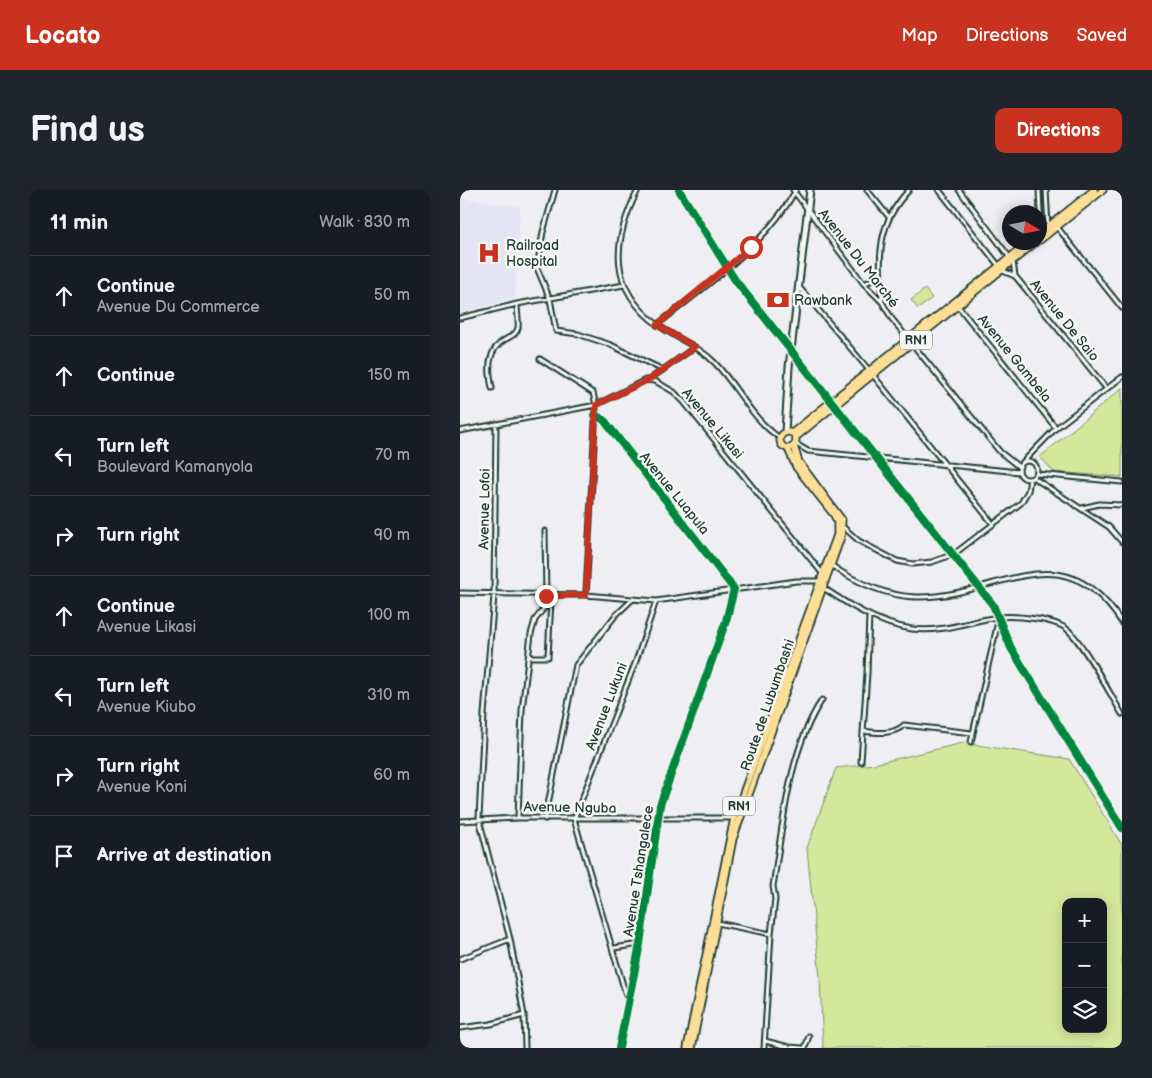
<!DOCTYPE html>
<meta charset="utf-8">
<style>
:root{--surface:#171b24;--page:#20242c;--text:#f1f3f6;--muted:#9ea1a6;--line:#363941;--accent:#c8321e}
body{margin:0;font-family:"Balsamiq Sans",sans-serif;background:var(--page);color:var(--text)}
.controls{position:absolute;right:15px;bottom:15px;display:grid;overflow:hidden;border-radius:10px;box-shadow:0 2px 12px #0003}
.controls button{width:45px;height:45px;display:grid;place-items:center;padding:0;border:0;border-bottom:1px solid var(--line);background:var(--surface);color:var(--text);font:25px sans-serif}
.compass{position:absolute;left:542px;top:15px;width:45px;height:45px;border-radius:50%;background:var(--surface);box-shadow:0 2px 12px #0003;rotate:100deg}
.stop{position:absolute;width:15px;height:15px;margin:-11px;border:4px solid #c8321e;border-radius:50%;background:#fff}
.stop.end{background:#c8321e;border-color:#fff;box-shadow:0 1px 5px #0008}
.list{margin:0;padding:0;list-style:none}
h2{display:flex;justify-content:space-between;align-items:center;height:65px;margin:0;padding:0 20px;font-size:21px}
h2 small{font-size:16px;font-weight:400;color:var(--muted)}
.list li{display:grid;grid-template-columns:32px 1fr auto;gap:15px;align-items:center;box-sizing:border-box;height:80px;padding:0 20px;border-top:1px solid var(--line)}
.list b{display:block;font-size:19px;white-space:nowrap}
.list p{margin:0;font-size:16px;white-space:nowrap;color:var(--muted)}
.list em{font-size:16px;font-style:normal;color:var(--muted)}
.icon{flex:none;width:28px;height:28px;fill:none;stroke:currentColor;stroke-width:2;stroke-linecap:round;stroke-linejoin:round}
.map{position:relative;flex:none;width:662px;height:858px;overflow:hidden;border-radius:10px}
header{display:flex;align-items:center;gap:30px;box-sizing:border-box;height:70px;padding:0 25px;background:var(--accent);color:#fff}
header strong{font-size:24px}
nav{display:flex;gap:28px;margin-inline-start:auto;font-size:18px}
.intro{display:flex;align-items:center;justify-content:space-between;box-sizing:border-box;height:120px;padding:0 30px}
h1{margin:0;font-size:35px}
.button{padding:12px 22px;border-radius:10px;background:var(--accent);color:#fff;font-size:18px;font-weight:700}
main{display:flex;gap:30px;padding:0 30px}
aside{flex:1;background:var(--surface);border-radius:10px;box-shadow:0 2px 12px #0003}
.map>svg:first-child{display:block}
.built{fill:#e4e4f4}
.green{fill:#d5e79b;stroke:#7a9268;fill-rule:evenodd}
.lines{fill:none;stroke-linecap:round;stroke-linejoin:round}
.minor-casing{stroke:#1f3d34;stroke-width:7}
.secondary-casing{stroke:#1f3d34;stroke-width:9}
.trunk-casing{stroke:#1f3d34;stroke-width:9}
.minor{stroke:#f6f6f2;stroke-width:3}
.secondary{stroke:#f6f6f2;stroke-width:5}
.trunk{stroke:#fdde96;stroke-width:5.5}
.cycleway-casing{stroke:#f6f6f2;stroke-width:11}
.cycleway{stroke:#00873e;stroke-width:8}
.route{stroke:#c8321e;stroke-width:6}
.labels{text-anchor:middle;stroke-width:5;stroke-linejoin:round;paint-order:stroke}
.shield{fill:#f6f6f2;stroke:#60746d;stroke-width:1}
.shield-label{font-size:12px;font-weight:bold;fill:#1f3d34}
.poi-label{font-size:14px;fill:#1f3d34;stroke:#f6f6f2;text-anchor:start}
.street-label{font-size:14px;fill:#1f3d34;stroke:#f6f6f2}
</style>
<header>
<strong>Locato</strong>
<nav><a>Map</a><a>Directions</a><a>Saved</a></nav>
</header>
<div class="intro"><h1>Find us</h1><a class="button">Directions</a></div>
<main>
<aside>
<h2>11 min<small>Walk · 830 m</small></h2>
<ul class="list">
<li><svg class="icon" aria-label="ahead" viewBox="0 0 24 24"><path d="M12 20V5M6 11l6-6 6 6"/></svg><div><b>Continue</b><p>Avenue Du Commerce</p></div><em>50 m</em></li>
<li><svg class="icon" aria-label="ahead" viewBox="0 0 24 24"><path d="M12 20V5M6 11l6-6 6 6"/></svg><div><b>Continue</b></div><em>150 m</em></li>
<li><svg class="icon" aria-label="left" viewBox="0 0 24 24"><path d="M17 20v-9H6M10 6l-5 5 5 5"/></svg><div><b>Turn left</b><p>Boulevard Kamanyola</p></div><em>70 m</em></li>
<li><svg class="icon" aria-label="right" viewBox="0 0 24 24"><path d="M7 20v-9h11M14 6l5 5-5 5"/></svg><div><b>Turn right</b></div><em>90 m</em></li>
<li><svg class="icon" aria-label="ahead" viewBox="0 0 24 24"><path d="M12 20V5M6 11l6-6 6 6"/></svg><div><b>Continue</b><p>Avenue Likasi</p></div><em>100 m</em></li>
<li><svg class="icon" aria-label="left" viewBox="0 0 24 24"><path d="M17 20v-9H6M10 6l-5 5 5 5"/></svg><div><b>Turn left</b><p>Avenue Kiubo</p></div><em>310 m</em></li>
<li><svg class="icon" aria-label="right" viewBox="0 0 24 24"><path d="M7 20v-9h11M14 6l5 5-5 5"/></svg><div><b>Turn right</b><p>Avenue Koni</p></div><em>60 m</em></li>
<li><svg class="icon" aria-label="arrive" viewBox="0 0 24 24"><path d="M6 21V4h12l-3 4 3 4H6"/></svg><div><b>Arrive at destination</b></div></li>
</ul>
</aside>
<div class="map">
<svg width="662" height="858" viewBox="0 0 662 858">
<rect width="100%" height="100%" fill="#eeeef3"/>
<filter id="ink" filterUnits="userSpaceOnUse"><feTurbulence type="fractalNoise" baseFrequency=".02" numOctaves="2"/><feDisplacementMap in="SourceGraphic" scale="10" xChannelSelector="R" yChannelSelector="G"/><feConvolveMatrix kernelMatrix="1 2 1 2 8 2 1 2 1" color-interpolation-filters="sRGB"/></filter>
<g filter="url(#ink)">
<path class="built" d="M 0,8 L 60,17 L 55,108 L 0,123 Z"/>
<path class="green" d="M 465,99 L 472,108 L 458,119 L 451,110 Z
M 662,198 L 662,287 L 594,282 L 580,267 Z
M 503,553 L 609,569 L 662,655 L 662,858 L 363,858 L 360,788 L 347,658 L 376,578 L 414,574 ZM 606,712 L 643,712 L 643,839 L 606,839 Z"/>
<g class="lines">
<defs>
<path id="minor" d="M 95,0 L 83,42 L 77,78 L 90,109 L 96,141 L 118,144 L 151,155 L 203,180
M 178,0 C 152,51 148,98 198,135 C 217,149 239,156 255,173 C 278,197 292,230 320,248
M 219,0 L 275,90 L 372,211
M 333,0 L 404,94 L 422,112 L 432,129 L 540,262 L 559,277
M 407,0 L 429,27
M 479,0 L 543,81 L 555,86
M 499,0 L 553,72 L 555,86 L 646,198
M 579,0 L 581,42
M 586,0 L 588,37
M 597,37 L 662,118
M 404,94 L 420,86
M 339,97 L 409,180
M 422,111 C 419,66 416,35 449,0
M 498,116 L 596,238
M 0,128 L 57,114 L 164,95
M 197,135 C 247,94 304,57 336,0
M 80,169 L 133,203 L 136,215 L 126,405
M 413,185 L 533,334
M 190,189 L 235,157
M 32,198 C 28,179 27,159 46,149 C 51,146 56,145 58,138 C 59,131 57,122 57,114
M 376,215 L 533,415 L 551,458 L 662,638
M 135,225 L 144,230 L 274,399 L 266,431 L 200,615 L 180,754 L 159,858
M 36,234 L 34,406 L 24,524 L 19,629 L 50,749 L 64,825 L 65,858
M 0,241 L 136,215 L 185,190 L 195,191 L 214,202 L 224,212 L 362,383
M 336,254 L 348,261 L 559,282
M559 280a9 9 0 1 1 18 0a9 9 0 1 1-18 0Z
M 562,273 L 596,238 L 662,187
M 577,284 L 662,292
M 574,288 L 649,337 L 662,352
M 622,318 L 639,314 L 662,315
M 382,336 L 399,351 L 437,371 L 453,374 L 472,372 L 494,364 L 561,313 L 568,301 L 570,289
M 85,341 L 86,406
M 371,375 C 395,392 426,406 456,407 C 538,409 601,338 662,433
M 362,397 C 389,415 418,434 452,439 C 482,443 509,431 538,427 C 554,425 596,429 608,440 C 624,454 650,504 662,524
M 0,403 L 126,405 L 196,411 L 336,391 L 361,391
M 69,467 L 88,467 L 91,410
M 403,541 C 418,543 433,545 444,535 L 512,543
M 511,552 L 539,427
M 401,572 L 407,483 L 409,425
M 58,628 L 62,520 L 71,444 L 75,430 L 93,406
M 85,629 L 116,475 L 155,426 L 173,409
M 0,631 L 58,628 L 274,628
M 257,733 L 311,744 L 304,858
M 311,744 L 315,709 L 313,696 C 323,636 328,561 362,510
M 154,758 L 180,754
M 0,769 L 50,749
M 168,812 L 114,629 L 176,471 L 196,411
M 0,838 L 31,834 L 64,825
M 305,851 L 329,857 L 343,858
M 345,858 L 349,846"/>
<path id="secondary" d="M 325,242 L 329,177 L 350,0"/>
<path id="trunk" d="M 580,43 L 634,0
M 580,50 L 643,0
M320 250a8 8 0 1 1 16 0a8 8 0 1 1-16 0Z
M 332,243 L 569,52
M 336,247 L 576,52
M 227,858 L 274,628 L 377,345 L 377,331 L 374,325 L 336,277 L 328,259
M 232,858 L 273,649 L 381,347 L 382,330 L 339,272 L 334,256"/>
</defs>
<use href="#minor" class="minor-casing"/>
<use href="#secondary" class="secondary-casing"/>
<use href="#trunk" class="trunk-casing"/>
<use href="#minor" class="minor"/>
<use href="#secondary" class="secondary"/>
<use href="#trunk" class="trunk"/>
<defs>
<path id="cycleway" d="M 219,0 L 275,90 L 533,415 L 551,458 L 662,638
M 135,225 L 144,230 L 274,399 L 266,431 L 200,615 L 180,754 L 159,858"/>
</defs>
<use href="#cycleway" class="cycleway-casing"/>
<use href="#cycleway" class="cycleway"/>
</g>
</g>
<g class="lines" filter="url(#ink)">
<path class="route" d="M 86,406 L 126,405 L 136,215 L 190,189 L 235,157 L 197,135 L 291,57"/>
</g>
<defs>
<symbol id="hospital-bare" viewBox="-9 -9 18 18"><path d="M-5-5h3v3.5h4V-5h3V5h-3V1.5h-4V5h-3Z" fill="#c8321e" stroke="#f6f6f2" stroke-width="2.5" paint-order="stroke"/></symbol>
<symbol id="bank-bare" viewBox="-9 -9 18 18"><path d="M-6-4H6V4H-6ZM0-2.3a2.3 2.3 0 1 0 0 4.6a2.3 2.3 0 1 0 0-4.6Z" fill="#c8321e" stroke="#f6f6f2" stroke-width="2.5" paint-order="stroke"/></symbol>
</defs>
<g fill-rule="evenodd">
<use href="#hospital-bare" x="13" y="47" width="32" height="32"/>
<use href="#bank-bare" x="302" y="94" width="32" height="32"/>
</g>
<g class="labels">
<g class="shield">
<rect x="440" y="140.5" width="32" height="19" rx="4"/>
<rect x="263" y="606.5" width="32" height="19" rx="4"/>
</g>
<g class="shield-label">
<text x="456" y="154">RN1</text>
<text x="279" y="620">RN1</text>
</g>
<g class="poi-label">
<text x="46" y="60">Railroad<tspan x="46" dy="16">Hospital</tspan></text>
<text x="334" y="115">Rawbank</text>
</g>
<g class="street-label">
<text transform="translate(399 68) rotate(52)" y="5">Avenue Du Marché</text>
<text transform="translate(605 130) rotate(51)" y="5">Avenue De Saio</text>
<text transform="translate(555 168) rotate(51)" y="5">Avenue Gambela</text>
<text transform="translate(253 233) rotate(50)" y="5">Avenue Likasi</text>
<text transform="translate(215 303) rotate(51)" y="5">Avenue Luapula</text>
<text transform="translate(24 319) rotate(-89)" y="5">Avenue Lofoi</text>
<text transform="translate(307 515) rotate(-71)" y="5">Route de Lubumbashi</text>
<text transform="translate(146 516) rotate(-69)" y="5">Avenue Lukuni</text>
<text transform="translate(110 617) rotate(1)" y="5">Avenue Nguba</text>
<text transform="translate(178 681) rotate(-81)" y="5">Avenue Tshangalece</text>
</g>
</g>
</svg>
<div class="controls">
<button>+</button>
<button>−</button>
<button><svg class="icon" aria-label="layers" viewBox="0 0 24 24"><path d="M12 4l9 5-9 5-9-5zM3 14l9 5 9-5"/></svg></button>
</div>
<svg class="compass" viewBox="-18 -18 36 36"><path d="M0-13l5 13h-10z" fill="#e53935"/><path d="M0 13l5-13h-10z" fill="#9ea1a6"/></svg>
<div class="stop" style="left:291px;top:57px"></div>
<div class="stop end" style="left:86px;top:406px"></div>
</div>
</main>
